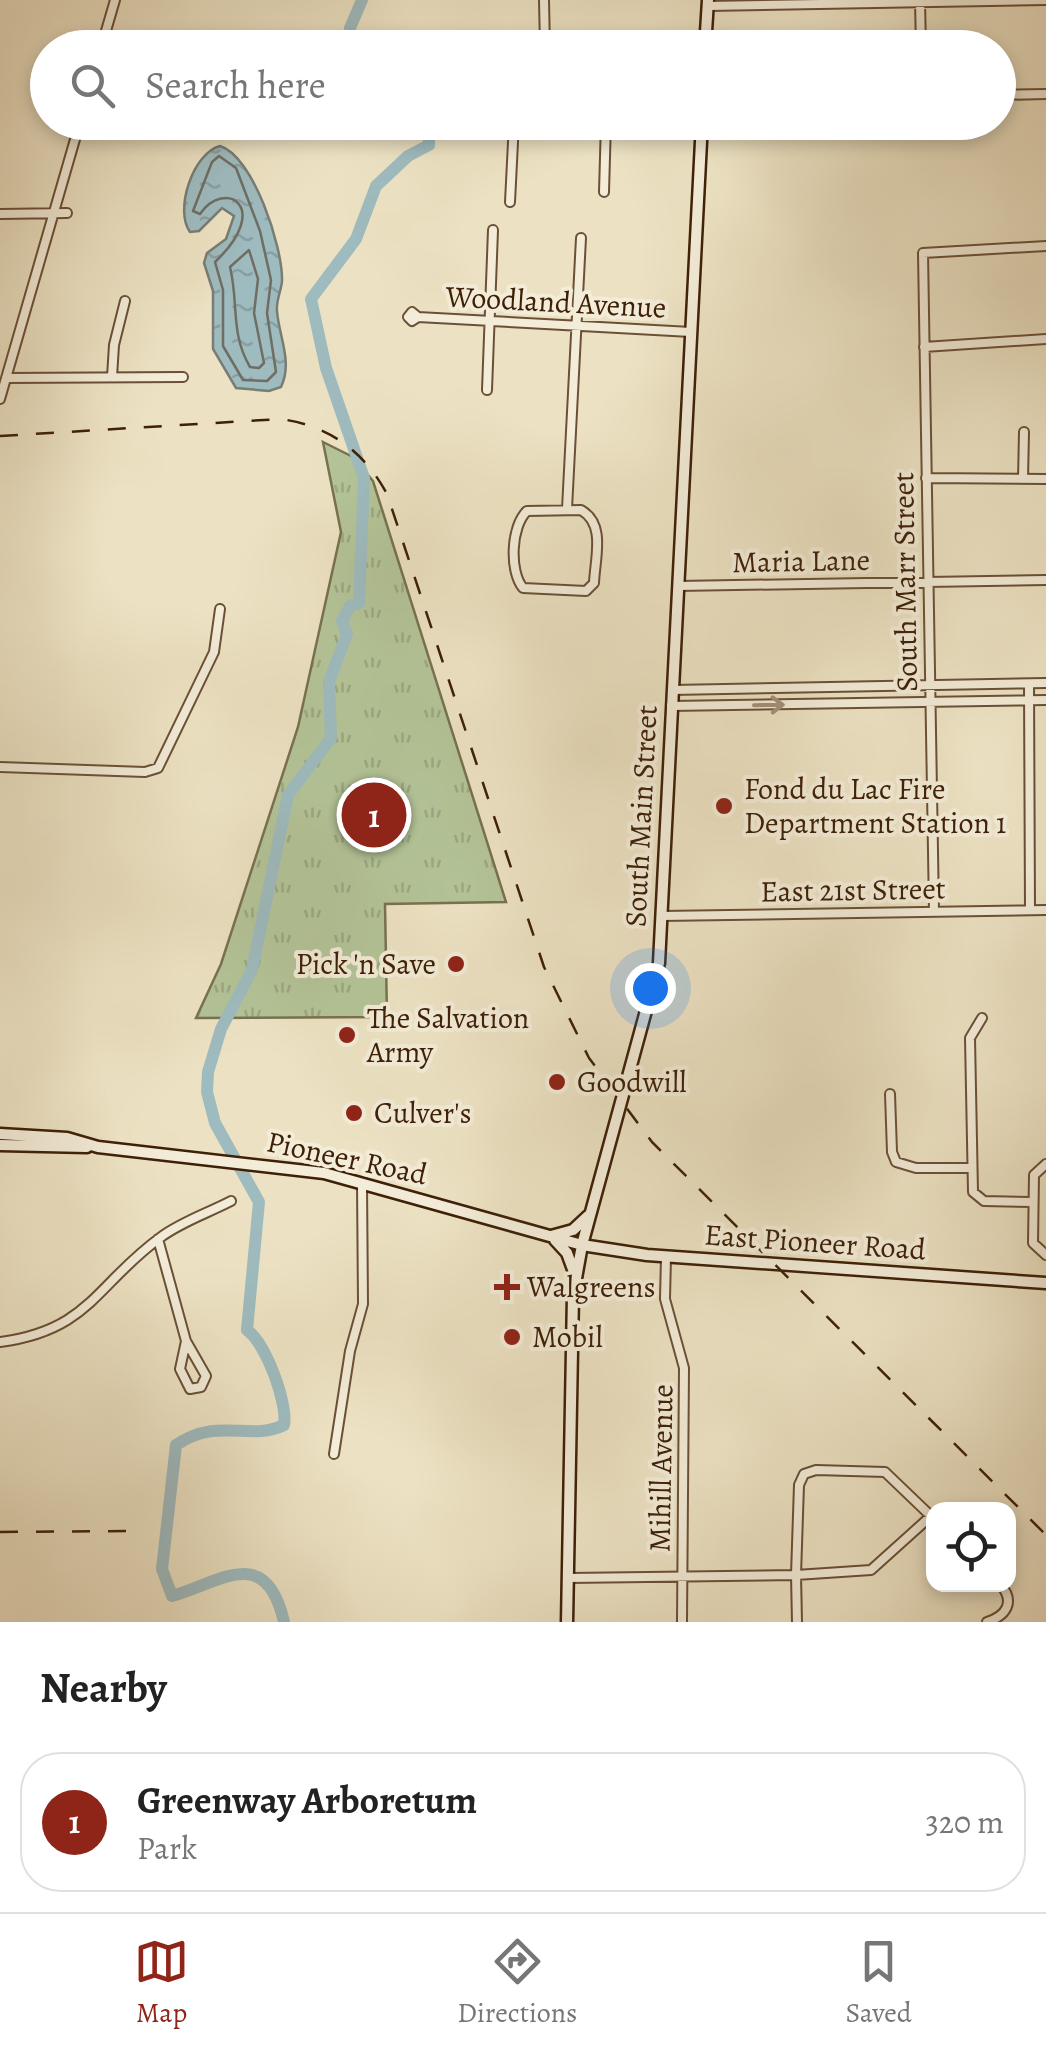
<!DOCTYPE html>
<style>
:root{--surface:#fff;--page:#f2f2f2;--text:#222;--muted:#767676;--line:#e0e0e0;--accent:#8f2418}
body{margin:0;font-family:Alegreya,serif;background:var(--page);color:var(--text)}
.controls{position:absolute;right:30px;bottom:30px;display:grid;overflow:hidden;border-radius:20px;box-shadow:0 5px 15px #0003}
.controls button{width:90px;height:90px;display:grid;place-items:center;padding:0;border:0;border-bottom:2px solid var(--line);background:var(--surface);color:var(--text);font:50px sans-serif}
.you{position:absolute;left:650px;top:988px;width:35px;height:35px;margin:-25px;border:8px solid #fff;border-radius:50%;background:#1a73e8;box-shadow:0 0 0 15px #1a73e833}
.badge{display:grid;place-items:center;width:65px;height:65px;border-radius:50%;background:var(--accent);color:#fff;font-size:32px;font-weight:700}
.pin{position:absolute;translate:-50% -50%;border:5px solid #fff;box-shadow:0 2px 10px #0006}
.list{margin:0;padding:0;list-style:none}
h2{display:flex;justify-content:space-between;align-items:center;height:130px;margin:0;padding:0 40px;font-size:42px}
h2 small{font-size:32px;font-weight:400;color:var(--muted)}
.list li{display:grid;grid-template-columns:65px 1fr auto;gap:30px;align-items:center;box-sizing:border-box;height:140px;margin:0 20px 20px;padding:0 20px;border:2px solid var(--line);border-radius:40px}
.list b{display:block;font-size:38px;white-space:nowrap}
.list p{margin:0;font-size:32px;white-space:nowrap;color:var(--muted)}
.list em{font-size:32px;font-style:normal;color:var(--muted)}
.icon{flex:none;width:55px;height:55px;fill:none;stroke:currentColor;stroke-width:2;stroke-linecap:round;stroke-linejoin:round}
.map{position:relative;flex:none;width:1046px;height:1622px;overflow:hidden}
.search{position:absolute;background:var(--surface);box-shadow:0 5px 15px #0003;left:30px;right:30px;top:30px;height:110px;display:flex;align-items:center;gap:25px;box-sizing:border-box;padding:0 35px;border-radius:55px;color:var(--muted);font-size:38px}
.sheet{height:290px;background:var(--surface)}
nav{display:flex;justify-content:space-around;align-items:center;box-sizing:border-box;height:140px;border-top:2px solid var(--line);background:var(--surface);font-size:28px;color:var(--muted)}
nav a{display:grid;justify-items:center;gap:5px}
nav .on{color:var(--accent)}
.map>svg:first-child{display:block}
.park{fill:url(#park-tufts);stroke:#787250;stroke-width:2.5}
.water{fill:url(#water-ripples);stroke:#787d75;stroke-width:2.5}
.lines{fill:none;stroke-linecap:round;stroke-linejoin:round}
.shore{stroke:#6e6e63;stroke-width:2.5}
.river{stroke:#9ebbbf;stroke-width:12}
.street-casing{stroke:#6a5036;stroke-width:12}
.secondary-casing{stroke:#3e2007;stroke-width:15}
.street{stroke:#f3ecd8;stroke-width:8}
.secondary{stroke:#f3ecd8;stroke-width:10}
.rail{stroke:#3e2007;stroke-width:2.5;stroke-dasharray:18 18;stroke-linecap:butt}
.oneway{stroke:#a2907a}
.poi-dot{fill:#8f2418;stroke:#f3ecd8;stroke-width:4}
.labels{text-anchor:middle;stroke-width:8;stroke-linejoin:round;paint-order:stroke}
.street-label{font-size:30px;fill:#3e2007;stroke:#f3ecd8}
.poi-label{font-size:30px;fill:#3e2007;stroke:#f3ecd8;text-anchor:start}
</style>
<div class="map">
<svg width="1046" height="1622" viewBox="0 0 1046 1622">
<defs>
<pattern id="park-tufts" width="24" height="20" patternUnits="userSpaceOnUse" patternTransform="scale(2.5)"><rect width="24" height="20" fill="#b3c498"/><path d="M3 7l-1-3M5 7V3M7 7l1-3M15 17l-1-3M17 17v-4M19 17l1-3" fill="none" stroke="#9ba882"/></pattern>
<pattern id="water-ripples" width="26" height="14" patternUnits="userSpaceOnUse" patternTransform="scale(2.5)"><rect width="26" height="14" fill="#9ebbbf"/><path d="M2 4q2-2 4 0t4 0M15 11q2-2 4 0t4 0" fill="none" stroke="#89a0a3"/></pattern>
</defs>
<rect width="100%" height="100%" fill="#ece2c3"/>
<filter id="stains"><feTurbulence type="fractalNoise" baseFrequency=".002" numOctaves="4"/><feColorMatrix values="0 0 0 0 .2 0 0 0 0 .09 0 0 0 0 .02 0 0 0 .5 -.17"/></filter>
<radialGradient id="worn" r=".72"><stop offset=".6" stop-color="#630" stop-opacity="0"/><stop offset="1" stop-color="#630" stop-opacity=".3"/></radialGradient>
<path class="park" d="M 323,442 L 353,457 L 373,481 L 506,902 L 385,904 L 387,1017 L 196,1018 L 221,964 L 298,727 L 341,532 Z"/>
<path class="water" d="M 220,146 C 253,156 283,247 282,281 C 281,292 276,300 277,311 C 279,337 293,362 281,387 L 269,391 L 236,388 L 213,349 L 213,291 L 204,263 L 207,253 L 226,239 L 234,216 L 222,208 L 199,231 L 190,232 C 174,210 193,153 220,146 Z"/>
<g class="lines">
<path class="shore" d="M 219,156 L 236,168 L 260,231 L 271,280 L 267,313 L 276,372 L 267,381 L 243,380 L 223,346 L 223,290 L 215,262 C 273,207 225,178 200,214 L 193,211 L 212,162 Z
M 249,250 L 258,279 L 254,313 L 264,363 L 259,368 L 250,367 C 230,333 239,304 230,267 Z"/>
<path class="river" d="M 348,48 L 350,28 L 362,0
M 284,1622 C 266,1542 219,1583 172,1596 L 162,1569 L 176,1445 C 219,1416 249,1442 284,1425 C 288,1404 266,1343 247,1330 L 259,1202 L 215,1123 L 207,1092 L 208,1072 L 221,1029 L 252,970 L 288,795 L 331,738 L 329,682 L 347,634 L 342,621 L 350,606 L 359,603 L 364,478 L 326,368 L 311,299 L 356,239 L 376,186 L 408,156 L 429,145 L 429,122"/>
<defs>
<path id="street" d="M 544,0 L 545,48
M 920,0 L 921,48
M 708,6 L 1046,0
M 101,48 L 115,0
M 998,95 L 1046,94
M 604,192 L 606,122
M 510,202 L 514,122
M 0,214 L 67,213
M 418,317 L 412,312 L 408,317 L 412,321 L 418,317 L 691,332
M 924,347 L 1046,339
M 112,377 L 114,345 L 125,301
M 6,378 L 183,377
M 487,390 L 493,230
M 0,399 L 80,122
M 926,478 L 1046,479
M 1023,479 L 1024,432
M 567,509 L 581,238
M 581,510 C 606,524 595,558 594,583 L 586,591 L 523,588 C 509,571 511,526 527,511 Z
M 678,586 L 1046,580
M 1029,684 L 1030,910
M 672,690 L 1046,683
M 671,706 L 1046,700
M 0,767 L 145,772 L 158,768 L 214,652 L 220,609
M 934,911 L 923,253 L 1046,246
M 661,916 L 1046,910
M 982,1018 L 970,1038 L 973,1192 L 984,1201 L 1032,1202
M 890,1094 L 892,1152 L 896,1162 L 916,1168 L 972,1168
M 1046,1164 L 1034,1175 L 1033,1243 L 1046,1255
M 158,1239 L 186,1341 L 180,1369 L 190,1389 L 201,1387 L 206,1376 L 186,1341
M 666,1257 L 665,1299 L 684,1368 L 682,1622
M 0,1342 C 90,1330 96,1284 161,1237 C 181,1222 208,1213 231,1201
M 334,1454 L 350,1351 L 363,1304 L 362,1183
M 569,1578 L 796,1575 L 799,1485 L 804,1474 L 816,1470 L 885,1472 L 934,1519
M 797,1622 L 796,1575 L 871,1570 L 931,1516
M 987,1622 C 1006,1616 1016,1602 1000,1584"/>
<path id="secondary" d="M 705,48 L 708,0
M 0,1134 L 67,1138 L 98,1147 L 324,1173 L 582,1245 L 647,1255 L 1046,1283
M 0,1145 L 87,1147
M 551,1236 L 573,1230 L 588,1216
M 555,1240 L 567,1253 L 574,1272
M 567,1622 L 573,1295 L 582,1245 L 659,963 L 702,122"/>
</defs>
<use href="#street" class="street-casing"/>
<use href="#secondary" class="secondary-casing"/>
<use href="#street" class="street"/>
<use href="#secondary" class="secondary"/>
<path class="rail" d="M 0,436 L 280,419 C 328,425 364,451 387,494 L 544,967 L 589,1058 L 652,1142 L 1046,1535
M 0,1532 L 128,1531"/>
</g>
<defs><path id="oneway-shaft" d="M-6 0H5M1.5-3L5.5 0L1.5 3" fill="none" stroke-width="1.6" stroke-linecap="round" stroke-linejoin="round" transform="scale(2.5)"/></defs>
<use class="oneway" href="#oneway-shaft" transform="translate(769 705) rotate(-1)"/>
<g class="poi-dot">
<circle cx="724" cy="806" r="10"/>
<circle cx="456" cy="964" r="10"/>
<circle cx="347" cy="1035" r="10"/>
<circle cx="557" cy="1082" r="10"/>
<circle cx="354" cy="1113" r="10"/>
<path d="M502 1272h10v10h10v10h-10v10h-10v-10h-10v-10h10z"/>
<circle cx="512" cy="1337" r="10"/>
</g>
<g class="labels">
<g class="street-label">
<text transform="translate(556 302) rotate(3)" y="10">Woodland Avenue</text>
<text transform="translate(801 561) rotate(-1)" y="10">Maria Lane</text>
<text transform="translate(905 582) rotate(-91)" y="10">South Marr Street</text>
<text transform="translate(641 816) rotate(-87)" y="10">South Main Street</text>
<text transform="translate(853 890) rotate(-1)" y="10">East 21st Street</text>
<text transform="translate(347 1158) rotate(12)" y="10">Pioneer Road</text>
<text transform="translate(815 1242) rotate(4)" y="10">East Pioneer Road</text>
<text transform="translate(661 1468) rotate(-89)" y="10">Mihill Avenue</text>
</g>
<g class="poi-label">
<text x="744" y="799">Fond du Lac Fire<tspan x="744" dy="34">Department Station 1</tspan></text>
<text x="436" y="974" text-anchor="end">Pick 'n Save</text>
<text x="367" y="1028">The Salvation<tspan x="367" dy="34">Army</tspan></text>
<text x="577" y="1092">Goodwill</text>
<text x="374" y="1123">Culver's</text>
<text x="527" y="1297">Walgreens</text>
<text x="532" y="1347">Mobil</text>
</g>
</g>
<rect width="100%" height="100%" filter="url(#stains)"/>
<rect width="100%" height="100%" fill="url(#worn)"/>
</svg>
<div class="controls">
<button><svg class="icon" aria-label="locate" viewBox="0 0 24 24"><circle cx="12" cy="12" r="6"/><path d="M12 2v4M12 18v4M2 12h4M18 12h4"/></svg></button>
</div>
<div class="you"></div>
<div class="pin badge" style="left:374px;top:815px">1</div>
<div class="search"><svg class="icon" aria-label="search" viewBox="0 0 24 24"><circle cx="10" cy="10" r="6"/><path d="M15 15l6 6"/></svg>Search here</div>
</div>
<section class="sheet">
<h2>Nearby<small></small></h2>
<ul class="list">
<li><span class="badge">1</span><div><b>Greenway Arboretum</b><p>Park</p></div><em>320 m</em></li>
</ul>
</section>
<nav>
<a class="on"><svg class="icon" aria-label="map" viewBox="0 0 24 24"><path d="M3 6l6-2 6 2 6-2v14l-6 2-6-2-6 2zM9 4v14M15 6v14"/></svg>Map</a>
<a><svg class="icon" aria-label="directions" viewBox="0 0 24 24"><path d="M12 3l9 9-9 9-9-9zM9 14v-3h6M13 9l2 2-2 2"/></svg>Directions</a>
<a><svg class="icon" aria-label="saved" viewBox="0 0 24 24"><path d="M7 4h10v16l-5-4-5 4z"/></svg>Saved</a>
</nav>
